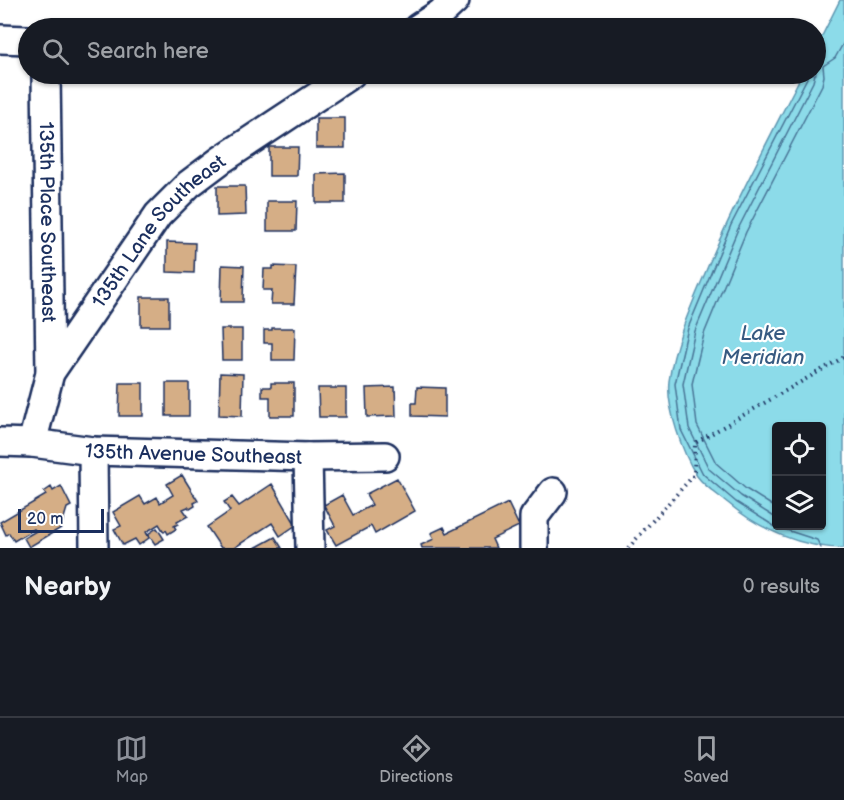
<!DOCTYPE html>
<style>
:root{--surface:#171b24;--page:#20242c;--text:#f1f3f6;--muted:#9ea1a6;--line:#363941;--accent:#8c9099}
body{margin:0;font-family:"Balsamiq Sans",sans-serif;background:var(--page);color:var(--text)}
.controls{position:absolute;right:18px;bottom:18px;display:grid;overflow:hidden;border-radius:6px;box-shadow:0 2px 4px #0004}
.controls button{width:54px;height:54px;display:grid;place-items:center;padding:0;border:0;border-bottom:2px solid var(--line);background:var(--surface);color:var(--text);font:30px sans-serif}
.scale{position:absolute;left:18px;bottom:15px;width:86px;box-sizing:border-box;padding-left:6px;border:3px solid #1b2f5e;border-top:0;font-size:16px;line-height:21px;white-space:nowrap;color:#1b2f5e;-webkit-text-stroke:4px #fff;paint-order:stroke}
.list{margin:0;padding:0;list-style:none}
h2{display:flex;justify-content:space-between;align-items:center;height:78px;margin:0;padding:0 24px;font-size:26px}
h2 small{font-size:20px;font-weight:400;color:var(--muted)}
.icon{flex:none;width:33px;height:33px;fill:none;stroke:currentColor;stroke-width:2;stroke-linecap:round;stroke-linejoin:round}
.map{position:relative;flex:none;width:844px;height:548px;overflow:hidden}
.search{position:absolute;background:var(--surface);box-shadow:0 2px 4px #0004;left:18px;right:18px;top:18px;height:66px;display:flex;align-items:center;gap:15px;box-sizing:border-box;padding:0 21px;border-radius:33px;color:var(--muted);font-size:22px}
.sheet{height:168px;background:var(--surface)}
nav{display:flex;justify-content:space-around;align-items:center;box-sizing:border-box;height:84px;border-top:2px solid var(--line);background:var(--surface);font-size:16px;color:var(--muted)}
nav a{display:grid;justify-items:center;gap:3px}
nav .on{color:var(--accent)}
.map>svg:first-child{display:block}
.water{fill:#8cdbe9;stroke:#5f96b1;stroke-width:1.5;fill-rule:evenodd}
.lines{fill:none;stroke-linecap:round;stroke-linejoin:round}
.shore{stroke:#487496;stroke-width:1.5}
.building{fill:#d5ae86;stroke:#1b2f5e;stroke-width:1.5}
.street-casing{stroke:#1b2f5e;stroke-width:32}
.path{stroke:#1b2f5e;stroke-width:4;stroke-dasharray:1.5 4.5;stroke-linecap:butt}
.street{stroke:#fff;stroke-width:27}
.labels{text-anchor:middle;stroke-width:4.5;stroke-linejoin:round;paint-order:stroke}
.street-label{font-size:20px;fill:#1b2f5e;stroke:#fff}
.water-label{font-size:21px;font-style:italic;fill:#375a81;stroke:#fff}
</style>
<div class="map">
<svg width="844" height="548" viewBox="0 0 844 548">
<rect width="100%" height="100%" fill="#fff"/>
<filter id="ink" filterUnits="userSpaceOnUse"><feTurbulence type="fractalNoise" baseFrequency=".0167" numOctaves="2"/><feDisplacementMap in="SourceGraphic" scale="12" xChannelSelector="R" yChannelSelector="G"/><feConvolveMatrix kernelMatrix="1 2 1 2 8 2 1 2 1" color-interpolation-filters="sRGB"/></filter>
<g filter="url(#ink)">
<path class="water" d="M 840,0 L 844,0 L 844,548 C 802,548 760,530 728,503 C 718,495 704,486 697,476 C 683,455 666,407 669,381 C 674,345 689,311 703,278 C 732,208 768,141 802,74 L 816,74 L 816,48 ZM 776,427 L 822,427 L 822,526 L 776,526 Z"/>
<g class="lines">
<path class="shore" d="M 807,74 L 807,78 L 731,225 L 688,328 L 675,384 L 681,430 L 703,474 L 736,502 L 774,526 L 817,540 L 821,548
M 776,508 L 746,489 L 716,463 L 697,425 L 692,384 L 704,334 L 746,232 L 822,85 L 824,76 L 823,66 L 835,58 L 844,42
M 776,518 L 741,496 L 709,469 L 689,428 L 683,384 L 695,331 L 738,229 L 813,82 L 815,74"/>
</g>
<path class="building" d="M 316,118 L 345,118 L 345,148 L 316,148 Z
M 269,147 L 298,147 L 297,176 L 269,176 Z
M 345,173 L 345,203 L 316,203 L 316,174 Z
M 217,186 L 245,186 L 246,215 L 217,216 Z
M 267,201 L 297,201 L 296,231 L 267,231 Z
M 167,242 L 195,243 L 194,273 L 167,272 Z
M 222,265 L 244,266 L 243,302 L 221,302 Z
M 273,266 L 296,267 L 294,304 L 271,304 L 272,290 L 263,290 L 264,269 L 273,269 Z
M 141,297 L 169,297 L 169,326 L 141,326 Z
M 272,328 L 295,328 L 294,360 L 272,360 L 272,343 L 264,343 L 264,330 L 272,330 Z
M 221,329 L 242,329 L 242,360 L 222,360 Z
M 220,373 L 243,374 L 242,416 L 219,415 Z
M 120,383 L 143,383 L 143,416 L 119,416 Z
M 166,383 L 189,383 L 189,416 L 166,416 Z
M 271,383 L 294,383 L 294,416 L 270,416 L 270,397 L 262,397 L 262,387 L 271,387 Z
M 395,387 L 396,416 L 367,417 L 366,388 Z
M 417,387 L 445,388 L 445,417 L 412,416 L 412,403 L 416,403 Z
M 318,388 L 346,388 L 346,417 L 319,417 Z
M 182,475 L 198,501 L 194,503 L 195,506 L 190,509 L 188,507 L 183,509 L 188,516 L 177,522 L 178,524 L 174,526 L 176,529 L 168,534 L 166,530 L 164,532 L 159,524 L 146,532 L 149,538 L 139,545 L 135,539 L 123,545 L 114,529 L 121,526 L 113,512 L 140,496 L 145,504 L 157,497 L 160,503 L 173,495 L 167,484 Z
M 397,478 L 415,511 L 375,534 L 371,526 L 336,545 L 327,530 L 335,526 L 324,505 L 342,495 L 353,515 L 372,505 L 366,494 Z
M 272,484 L 296,525 L 280,536 L 272,523 L 234,548 L 221,548 L 207,527 L 230,511 L 224,502 L 232,497 L 239,506 Z
M 61,486 L 71,506 L 67,508 L 61,528 L 29,547 L 24,538 L 36,531 L 34,529 L 14,541 L 9,533 L 6,535 L 0,522 L 46,495 L 44,492 L 51,487 L 53,491 Z
M 508,503 L 519,526 L 492,539 L 496,548 L 422,548 L 421,545 L 434,539 L 431,533 L 444,527 L 447,533 Z
M 157,528 L 164,539 L 155,544 L 148,534 Z
M 275,537 L 282,548 L 255,548 Z"/>
<g class="lines">
<defs>
<g id="street">
<path d="M 418,28 L 441,13 L 455,0"/>
<path d="M 0,39 L 28,40"/>
<path id="s1" d="M 46,74 L 50,373"/>
<path id="s2" d="M 0,442 L 32,443 L 93,451 L 308,457 L 385,456"/>
<path id="s3" d="M 32,443 L 50,373 L 158,215 L 189,184 L 221,160 L 351,74"/>
<path d="M 93,451 L 94,548"/>
<path d="M 308,457 L 310,548"/>
<path d="M 534,548 L 534,517 L 553,492"/>
</g>
</defs>
<use href="#street" class="street-casing"/>
<path class="path" d="M 628,548 L 694,475 L 695,443 L 844,357"/>
<use href="#street" class="street"/>
</g>
</g>
<g class="labels">
<g class="street-label">
<text dy="7" stroke="none"><textPath href="#s1" startOffset="148">135th Place Southeast</textPath></text>
<text dy="7" stroke="none"><textPath href="#s3" startOffset="252">135th Lane Southeast</textPath></text>
<text dy="7" stroke="none"><textPath href="#s2" startOffset="194">135th Avenue Southeast</textPath></text>
</g>
<g class="water-label">
<text x="763" y="340">Lake<tspan x="763" dy="24">Meridian</tspan></text>
</g>
</g>
</svg>
<div class="controls">
<button><svg class="icon" aria-label="locate" viewBox="0 0 24 24"><circle cx="12" cy="12" r="6"/><path d="M12 2v4M12 18v4M2 12h4M18 12h4"/></svg></button>
<button><svg class="icon" aria-label="layers" viewBox="0 0 24 24"><path d="M12 4l9 5-9 5-9-5zM3 14l9 5 9-5"/></svg></button>
</div>
<div class="scale">20 m</div>
<div class="search"><svg class="icon" aria-label="search" viewBox="0 0 24 24"><circle cx="10" cy="10" r="6"/><path d="M15 15l6 6"/></svg>Search here</div>
</div>
<section class="sheet">
<h2>Nearby<small>0 results</small></h2>
<ul class="list">
</ul>
</section>
<nav>
<a class="on"><svg class="icon" aria-label="map" viewBox="0 0 24 24"><path d="M3 6l6-2 6 2 6-2v14l-6 2-6-2-6 2zM9 4v14M15 6v14"/></svg>Map</a>
<a><svg class="icon" aria-label="directions" viewBox="0 0 24 24"><path d="M12 3l9 9-9 9-9-9zM9 14v-3h6M13 9l2 2-2 2"/></svg>Directions</a>
<a><svg class="icon" aria-label="saved" viewBox="0 0 24 24"><path d="M7 4h10v16l-5-4-5 4z"/></svg>Saved</a>
</nav>
